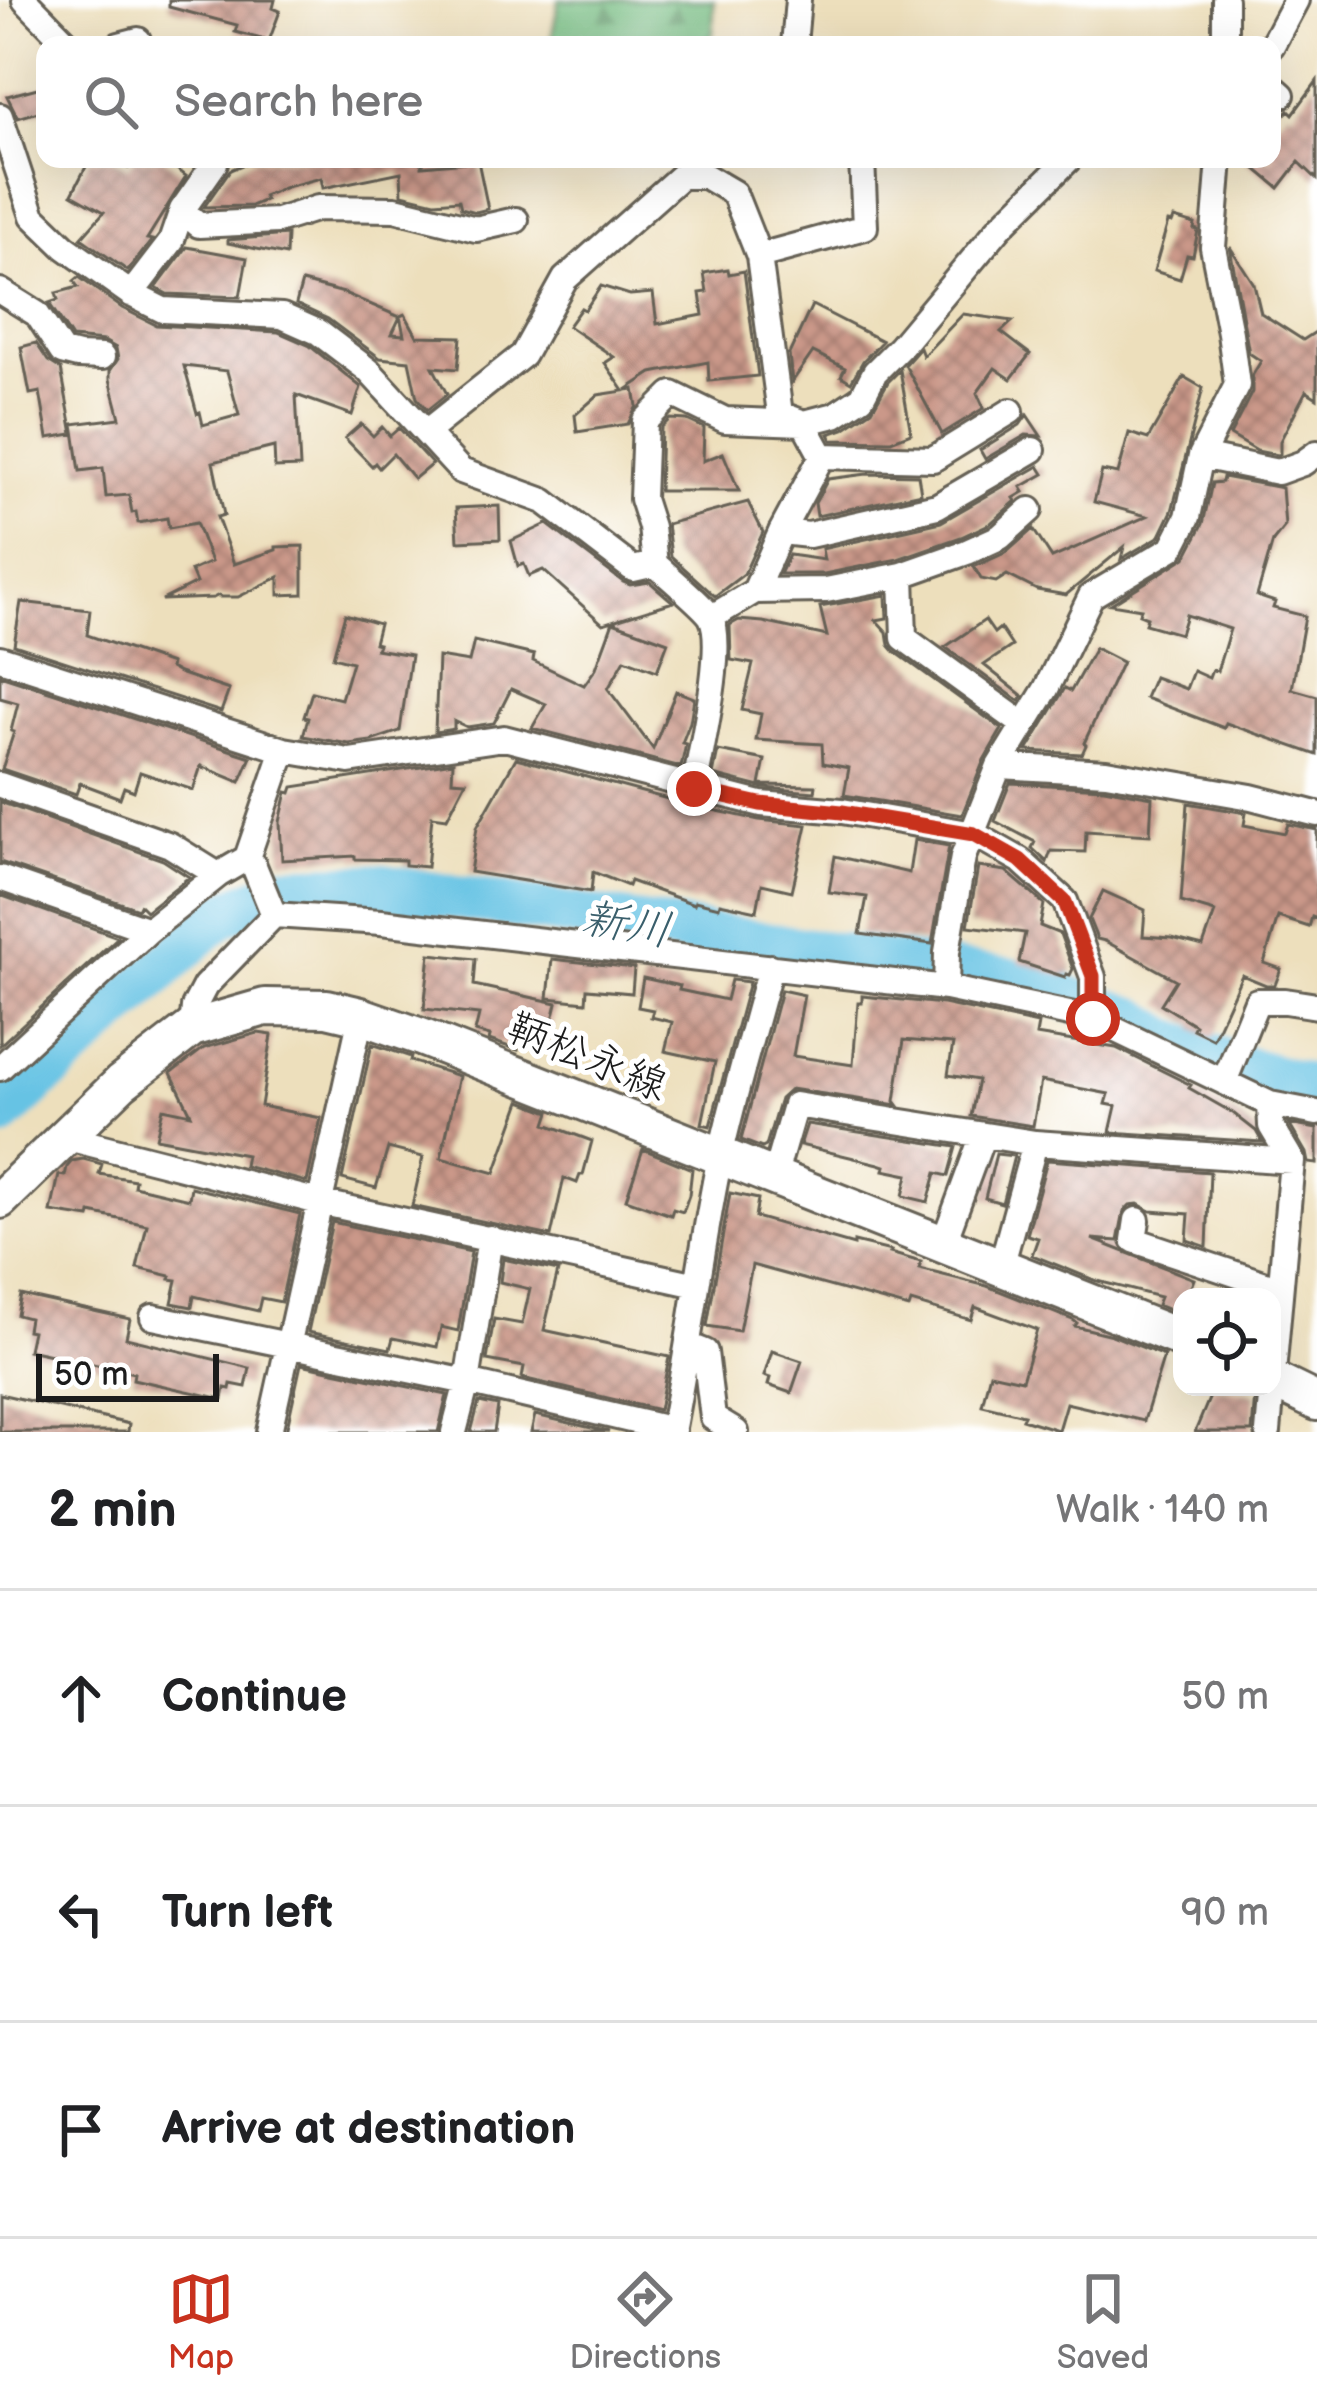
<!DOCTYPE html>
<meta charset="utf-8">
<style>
:root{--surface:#fff;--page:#f6f6f6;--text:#202124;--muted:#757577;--line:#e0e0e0;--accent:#c8321e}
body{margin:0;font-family:"Balsamiq Sans","Klee One",sans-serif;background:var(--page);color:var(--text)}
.controls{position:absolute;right:36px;bottom:36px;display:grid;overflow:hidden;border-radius:24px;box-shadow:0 12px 48px #0002}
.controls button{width:108px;height:108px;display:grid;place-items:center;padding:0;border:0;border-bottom:3px solid var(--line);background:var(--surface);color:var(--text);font:60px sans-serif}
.scale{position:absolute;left:36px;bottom:30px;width:183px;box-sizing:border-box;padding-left:12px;border:6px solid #1c1c1c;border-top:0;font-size:33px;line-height:42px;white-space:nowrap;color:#1c1c1c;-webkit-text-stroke:9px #fff;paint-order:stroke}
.stop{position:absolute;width:36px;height:36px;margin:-27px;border:9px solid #c8321e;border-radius:50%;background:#fff}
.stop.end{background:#c8321e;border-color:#fff;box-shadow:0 3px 12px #0008}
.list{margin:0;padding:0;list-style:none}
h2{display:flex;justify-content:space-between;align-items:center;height:156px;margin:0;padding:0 48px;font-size:51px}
h2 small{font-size:39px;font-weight:400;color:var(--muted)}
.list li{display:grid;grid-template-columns:78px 1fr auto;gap:36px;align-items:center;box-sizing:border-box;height:216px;padding:0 48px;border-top:3px solid var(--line)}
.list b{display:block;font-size:45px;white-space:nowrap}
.list em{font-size:39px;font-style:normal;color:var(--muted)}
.icon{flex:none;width:66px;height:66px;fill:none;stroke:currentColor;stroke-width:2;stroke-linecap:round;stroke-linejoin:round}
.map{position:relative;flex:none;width:1317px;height:1432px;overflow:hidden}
.search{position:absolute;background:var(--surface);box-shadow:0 12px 48px #0002;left:36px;right:36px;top:36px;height:132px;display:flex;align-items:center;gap:30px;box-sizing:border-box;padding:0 42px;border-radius:24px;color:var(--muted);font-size:45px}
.sheet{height:804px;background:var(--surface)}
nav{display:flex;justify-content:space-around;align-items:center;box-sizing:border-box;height:168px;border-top:3px solid var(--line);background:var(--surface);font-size:33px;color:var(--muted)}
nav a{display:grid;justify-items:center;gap:6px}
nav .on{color:var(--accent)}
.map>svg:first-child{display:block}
.forest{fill:url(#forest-firs);stroke:#486c4e;stroke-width:3}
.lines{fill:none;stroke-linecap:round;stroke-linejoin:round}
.river{stroke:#66c3e4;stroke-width:45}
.building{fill:url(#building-cross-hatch);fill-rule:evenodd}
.street-casing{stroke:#656054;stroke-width:30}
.primary-casing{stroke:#656054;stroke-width:42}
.street{stroke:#fff;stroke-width:24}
.primary{stroke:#fff;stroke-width:36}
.route{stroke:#c8321e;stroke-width:15}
.labels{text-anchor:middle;stroke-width:10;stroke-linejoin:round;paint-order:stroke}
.street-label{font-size:42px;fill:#1c1c1c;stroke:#fff}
.water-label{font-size:45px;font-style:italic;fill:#3a5f6c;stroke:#fff}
</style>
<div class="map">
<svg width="1317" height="1432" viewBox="0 0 1317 1432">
<defs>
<pattern id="forest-firs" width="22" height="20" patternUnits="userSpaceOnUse" patternTransform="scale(3)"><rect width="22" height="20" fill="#75bc80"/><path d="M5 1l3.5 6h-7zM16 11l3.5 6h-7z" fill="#5f9868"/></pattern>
<pattern id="building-cross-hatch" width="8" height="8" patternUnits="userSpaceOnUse" patternTransform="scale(3)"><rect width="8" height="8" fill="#ca9889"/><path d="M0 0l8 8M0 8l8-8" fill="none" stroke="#a37b6f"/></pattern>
</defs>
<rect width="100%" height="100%" fill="#fff"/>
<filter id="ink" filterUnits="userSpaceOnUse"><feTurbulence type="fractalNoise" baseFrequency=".00833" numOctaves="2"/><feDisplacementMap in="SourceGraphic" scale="24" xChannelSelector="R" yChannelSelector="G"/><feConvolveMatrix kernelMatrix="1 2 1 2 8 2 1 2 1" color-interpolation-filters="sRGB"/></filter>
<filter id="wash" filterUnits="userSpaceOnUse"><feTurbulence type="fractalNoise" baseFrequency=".004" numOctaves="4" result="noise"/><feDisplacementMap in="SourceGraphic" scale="48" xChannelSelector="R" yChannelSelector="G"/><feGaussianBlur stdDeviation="2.7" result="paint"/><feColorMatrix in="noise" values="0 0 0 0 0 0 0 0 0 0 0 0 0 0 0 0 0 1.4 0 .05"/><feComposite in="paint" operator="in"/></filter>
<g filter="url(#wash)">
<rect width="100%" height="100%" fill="#eddfbc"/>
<path class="forest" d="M 559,0 L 714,0 L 713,33 L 708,45 L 550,45 Z"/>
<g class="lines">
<path class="river" d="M 0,1116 L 221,915 L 284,888 L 380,886 L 1024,983 L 1133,1019 L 1164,1039 L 1247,1069 L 1317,1089"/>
</g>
<g id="blocks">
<path class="building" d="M 169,0 L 275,0 L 273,8 L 280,11 L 269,41 L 235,32 L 237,25 L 169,7 Z
M 1317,81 L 1317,179 L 1299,162 L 1279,188 L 1244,159 L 1272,159 L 1272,128 L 1289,110 L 1293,114 Z
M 45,86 L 45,110 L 18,118 L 7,96 Z
M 90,159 L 111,159 L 128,168 L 135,159 L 164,159 L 186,176 L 147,239 L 152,240 L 128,271 L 81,238 L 104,212 L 72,194 Z
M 256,159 L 422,159 L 422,166 L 478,161 L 488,209 L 476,212 L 461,208 L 459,200 L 435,202 L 402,194 L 401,172 L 323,188 L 321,178 L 286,187 L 263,196 L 265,200 L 251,206 L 204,207 L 230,170 Z
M 1174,218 L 1195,224 L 1194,229 L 1198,230 L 1193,256 L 1187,255 L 1180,279 L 1154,271 L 1168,222 L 1172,223 Z
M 287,235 L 286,255 L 228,243 L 228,240 Z
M 187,247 L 247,258 L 240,297 L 167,294 L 156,288 Z
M 1230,247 L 1254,284 L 1261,313 L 1303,340 L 1317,331 L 1317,398 L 1306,391 L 1280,441 L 1280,454 L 1277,455 L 1257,451 L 1230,435 L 1252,392 L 1252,376 L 1261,361 L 1249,353 Z
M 728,269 L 729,274 L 744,271 L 758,376 L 709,381 L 708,362 L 652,373 L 626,390 L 634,389 L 637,406 L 628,424 L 577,432 L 575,415 L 598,395 L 624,391 L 605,363 L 614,357 L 568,326 L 581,308 L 585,310 L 601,286 L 630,295 L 653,293 L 657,324 L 703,315 L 700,293 L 707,292 L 704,273 Z
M 79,277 L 122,308 L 156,325 L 278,332 L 310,346 L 361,387 L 352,415 L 296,395 L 300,467 L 275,468 L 274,447 L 213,462 L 224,515 L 217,517 L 234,564 L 276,550 L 276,547 L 303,546 L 303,594 L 279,595 L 279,577 L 238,597 L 220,597 L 219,595 L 213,598 L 162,600 L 196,583 L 191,571 L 211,562 L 196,523 L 169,528 L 167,518 L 138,523 L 136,512 L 132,513 L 129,495 L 106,497 L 103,468 L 80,471 L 73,424 L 120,418 L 110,379 L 110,371 L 118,359 L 116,348 L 104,341 L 72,338 L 49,303 L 58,300 L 56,293 L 78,287 L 74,281 ZM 184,366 L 227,371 L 239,415 L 203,425 L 200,412 L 197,413 Z
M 302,282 L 344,293 L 400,317 L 392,334 L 404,335 L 400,316 L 405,314 L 417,336 L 461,337 L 458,369 L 433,367 L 447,394 L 427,410 L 417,398 L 409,361 L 380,358 L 328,319 L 296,304 Z
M 812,305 L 882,341 L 863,361 L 851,382 L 841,376 L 845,368 L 813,352 L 792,382 L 789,354 Z
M 963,314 L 1013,321 L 1001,332 L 1030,354 L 1011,379 L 995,368 L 977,393 L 984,408 L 942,434 L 905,365 L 920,348 L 923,356 Z
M 36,343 L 48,361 L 61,369 L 73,434 L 48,438 L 40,392 L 30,394 L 21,347 Z
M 900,370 L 911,433 L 891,441 L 832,440 L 829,434 L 844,429 L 872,410 L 888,382 Z
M 1184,377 L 1203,388 L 1172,511 L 1160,536 L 1121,559 L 1124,547 L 1066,595 L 1037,590 L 1007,575 L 996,582 L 981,579 L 974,567 L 1007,552 L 1033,529 L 1052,558 L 1147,516 L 1094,502 L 1102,471 L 1118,474 L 1129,433 L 1148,439 Z
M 1027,415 L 1041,436 L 1026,435 L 985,459 L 980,450 L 1020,425 Z
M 670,419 L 687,420 L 704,428 L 703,461 L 723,453 L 739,491 L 659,491 L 661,428 Z
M 361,424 L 373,436 L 382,427 L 390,436 L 399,428 L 432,464 L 414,479 L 393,454 L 379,468 L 375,463 L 372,466 L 345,438 Z
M 1039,466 L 1044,474 L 1021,487 L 1024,492 L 1014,498 L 1016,501 L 991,523 L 961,537 L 898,559 L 824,574 L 780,574 L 789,555 L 824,560 L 822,549 L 941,522 Z
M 867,474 L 918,475 L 921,493 L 817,516 L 815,503 L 828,479 Z
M 1223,477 L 1282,488 L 1285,526 L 1273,541 L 1257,596 L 1275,602 L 1273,608 L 1305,616 L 1292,689 L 1317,696 L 1317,755 L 1226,723 L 1224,728 L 1145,698 L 1154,677 L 1186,689 L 1193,671 L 1209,678 L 1212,670 L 1217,671 L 1230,629 L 1186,615 L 1180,634 L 1145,624 L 1147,617 L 1139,614 L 1141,609 L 1111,604 L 1186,557 L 1203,524 L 1212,483 L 1222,482 Z
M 748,502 L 763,532 L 744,574 L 715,596 L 671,556 L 667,524 Z
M 499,506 L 500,539 L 458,541 L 456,508 Z
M 547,524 L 623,582 L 630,585 L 650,582 L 673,602 L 603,624 L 543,570 L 529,576 L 524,564 L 518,566 L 511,541 Z
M 886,595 L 887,618 L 876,620 L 887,632 L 889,645 L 894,651 L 1002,729 L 984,760 L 962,815 L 844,795 L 849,768 L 823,763 L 822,744 L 756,740 L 761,714 L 742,710 L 753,664 L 731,660 L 730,625 L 739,620 L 763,622 L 827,636 L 820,607 Z
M 21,602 L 90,610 L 87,635 L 171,664 L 170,668 L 179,673 L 229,690 L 221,712 L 14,645 Z
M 345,614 L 379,624 L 374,643 L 378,644 L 376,649 L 411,655 L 400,731 L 371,741 L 349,744 L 303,736 L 308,718 L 304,717 L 312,692 L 341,699 L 352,662 L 333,657 Z
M 985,620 L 994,633 L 1000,628 L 1012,646 L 984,665 L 1023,696 L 1019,701 L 945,647 Z
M 613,622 L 668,642 L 657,671 L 625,659 L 608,689 L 653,749 L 676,691 L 694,698 L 690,722 L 682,743 L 686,744 L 681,767 L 532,728 L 546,704 L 511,689 L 494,723 L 467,727 L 454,721 L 454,729 L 435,732 L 438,657 L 469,662 L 474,641 L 534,655 L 533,661 L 584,685 L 596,668 Z
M 1095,648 L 1122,662 L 1084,743 L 1086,745 L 1082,754 L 1027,751 L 1065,688 L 1071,691 Z
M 0,675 L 251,757 L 240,782 L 201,766 L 193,790 L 140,772 L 134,791 L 124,787 L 120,798 L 80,783 L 76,794 L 2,769 L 14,732 L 11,731 L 18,703 L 0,698 Z
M 718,751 L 765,760 L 760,785 L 816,786 L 815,792 L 764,788 L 713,775 Z
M 516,758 L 690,805 L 759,820 L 807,825 L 792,891 L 762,884 L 757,911 L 720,903 L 719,907 L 695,901 L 694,904 L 630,881 L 628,886 L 593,872 L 591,892 L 470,872 L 477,827 Z
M 453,762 L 452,780 L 466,781 L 447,818 L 432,816 L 427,867 L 405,865 L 405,860 L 355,859 L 355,856 L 282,860 L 280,822 L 287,792 L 291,793 L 293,787 Z
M 1010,783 L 1104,788 L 1152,797 L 1150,835 L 1086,831 L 1085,852 L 1051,851 L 1047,862 L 1032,848 L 1035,842 L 995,821 Z
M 0,802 L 163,860 L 189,877 L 146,911 L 140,905 L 138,909 L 0,862 Z
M 1188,803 L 1246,813 L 1244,825 L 1285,833 L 1288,824 L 1317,830 L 1317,919 L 1312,917 L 1309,927 L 1278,917 L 1264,963 L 1281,969 L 1275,985 L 1266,985 L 1242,975 L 1213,1039 L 1193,1029 L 1195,1025 L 1161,1004 L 1176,980 L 1105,941 L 1097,939 L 1089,919 L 1103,891 L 1145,910 L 1143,936 L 1172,938 L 1203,946 L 1215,912 L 1181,902 Z
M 914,840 L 949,846 L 932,944 L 860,934 L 867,897 L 829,892 L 835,856 L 909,873 Z
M 978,867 L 1006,871 L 1044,904 L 1040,926 L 1060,934 L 1073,969 L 1070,975 L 1066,974 L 1065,977 L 1019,962 L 1025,933 L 968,926 Z
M 0,895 L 118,937 L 0,1045 Z
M 430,954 L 476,959 L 474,985 L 557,1003 L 550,1032 L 530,1027 L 526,1043 L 519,1042 L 518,1050 L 489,1040 L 490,1036 L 475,1032 L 479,1015 L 424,1009 Z
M 552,959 L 634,968 L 632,993 L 587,989 L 586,1002 L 548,998 Z
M 643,978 L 680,986 L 679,990 L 726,1000 L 731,980 L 749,982 L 710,1126 L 702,1124 L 715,1062 L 665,1051 L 672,1022 L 651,1017 L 653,1010 L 638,1007 Z
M 781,990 L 804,995 L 793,1056 L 853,1065 L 858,1003 L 862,1003 L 862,996 L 943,1004 L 1038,1024 L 1036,1035 L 1116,1048 L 1191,1085 L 1189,1088 L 1233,1113 L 1256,1131 L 1262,1142 L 1110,1132 L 1116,1106 L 1106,1104 L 1109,1094 L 1041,1081 L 1033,1126 L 971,1116 L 978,1080 L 948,1075 L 953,1044 L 904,1040 L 895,1101 L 898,1105 L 791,1089 L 780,1099 L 766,1146 L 762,1148 L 741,1140 Z
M 258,1033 L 272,1035 L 261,1106 L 321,1118 L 307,1182 L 244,1166 L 246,1155 L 156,1138 L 163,1108 L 191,1114 L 171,1073 L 204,1048 Z
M 372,1044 L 411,1057 L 410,1061 L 459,1076 L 441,1158 L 495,1173 L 521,1101 L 550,1112 L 546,1124 L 592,1141 L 583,1175 L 580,1175 L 577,1183 L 564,1178 L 551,1236 L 412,1206 L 423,1157 L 388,1148 L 376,1188 L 342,1179 Z
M 807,1124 L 956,1147 L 948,1176 L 936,1173 L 928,1202 L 903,1196 L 908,1175 L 884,1170 L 885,1166 L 879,1164 L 800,1145 Z
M 1289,1124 L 1317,1129 L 1317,1164 L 1308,1163 L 1306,1153 Z
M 643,1149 L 692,1169 L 689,1195 L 683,1212 L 673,1209 L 671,1215 L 626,1199 Z
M 996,1154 L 1014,1156 L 1002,1203 L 985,1198 Z
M 83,1159 L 102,1164 L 99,1174 L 135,1180 L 134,1186 L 189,1199 L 191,1187 L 300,1214 L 281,1302 L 261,1298 L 258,1311 L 194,1296 L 192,1307 L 172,1303 L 177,1280 L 170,1279 L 171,1276 L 137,1268 L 147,1225 L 91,1213 L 90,1218 L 51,1212 L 59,1175 L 65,1176 L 67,1167 L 72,1161 Z
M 1047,1160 L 1210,1172 L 1207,1247 L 1187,1240 L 1189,1214 L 1151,1211 L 1138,1204 L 1130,1205 L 1124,1211 L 1118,1241 L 1092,1239 L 1194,1279 L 1187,1297 L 1182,1297 L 1182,1315 L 1157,1305 L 1160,1297 L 1094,1280 L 1032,1255 L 1038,1238 L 1027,1235 Z
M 730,1193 L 758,1199 L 755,1217 L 854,1245 L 854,1242 L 891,1251 L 890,1253 L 921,1262 L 919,1269 L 987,1286 L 1073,1320 L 1077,1323 L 1075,1326 L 1112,1335 L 1164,1356 L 1144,1421 L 1066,1403 L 1058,1430 L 1022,1419 L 1024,1415 L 982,1405 L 990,1373 L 1022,1380 L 1037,1330 L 975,1307 L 971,1320 L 911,1302 L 909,1308 L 752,1265 L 739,1331 L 707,1326 Z
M 332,1222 L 471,1252 L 458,1331 L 441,1327 L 437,1347 L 393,1338 L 390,1349 L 308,1332 Z
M 503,1259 L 558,1271 L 544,1330 L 669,1357 L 659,1410 L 522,1378 L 524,1367 L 487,1360 L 494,1319 L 522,1324 L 530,1289 L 500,1282 Z
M 21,1295 L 130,1319 L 126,1338 L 250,1368 L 246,1387 L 231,1384 L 230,1389 L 225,1388 L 223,1399 L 133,1379 L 134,1373 L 28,1350 L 32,1331 L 27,1330 L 29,1318 L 17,1315 Z
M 772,1351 L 802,1361 L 791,1393 L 768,1385 L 770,1378 L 764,1376 Z
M 301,1364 L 447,1395 L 438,1432 L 286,1432 Z
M 1214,1387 L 1255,1394 L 1252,1432 L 1195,1432 Z
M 0,1394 L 129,1424 L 128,1432 L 0,1432 Z
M 479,1402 L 498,1406 L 494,1432 L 471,1432 Z
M 535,1415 L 609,1432 L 531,1432 Z"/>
</g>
</g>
<g filter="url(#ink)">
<use href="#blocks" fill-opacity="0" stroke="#656054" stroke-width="3"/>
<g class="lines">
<defs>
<path id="street" d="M 25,0 L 69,45
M 1225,0 L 1225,45
M 119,45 L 138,40 L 138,45
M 794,45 L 798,0
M 1272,45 L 1296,0
M 1272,86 L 1282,95
M 0,116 L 33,216 L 65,247 L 131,294 L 163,310 L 282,316 L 318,332 L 368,370 L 461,471 L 544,501 L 633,569 L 655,564 C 666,574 706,608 711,617 C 726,645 700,754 694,789
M 182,210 L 199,225 L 277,221 L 318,208 L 395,209 L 476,229 L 516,220
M 759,256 L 865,227 L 862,159
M 0,291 L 37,314 L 62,352 L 78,356 L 102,357
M 131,294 L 171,242 L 182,210 L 215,163 L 211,159
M 426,432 L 523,355 L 565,279 L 681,176 L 705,176 L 734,193 L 759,256 L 780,414 L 804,423 L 822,456 L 933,459 L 1011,411
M 1201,456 L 1278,472 L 1303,463 L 1317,453
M 781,532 L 809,535 L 937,506 L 1033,450
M 655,564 L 651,527 L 642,499 L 645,421 L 672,394 L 725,420 L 804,423 L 835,415 L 862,397 L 875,372 L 900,347 L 1000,227 L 1069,159
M 902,575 L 904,638 L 1024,725
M 755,591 L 826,590 L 902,575 L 967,552 L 1000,537 L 1030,510
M 712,617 L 755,591 L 781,532 L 822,456
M 0,658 L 284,750 L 349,761 L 504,738 L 761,804 L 842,811 L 974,834 L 1020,860 L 1065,901 L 1093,977 L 1093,1019
M 999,766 L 1106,772 L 1251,797 L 1317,814
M 0,785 L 170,845 L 218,875
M 247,858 L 254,866 L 274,915
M 0,878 L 149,930
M 946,988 L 947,952 L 963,857 L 999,766 L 1046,689 L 1091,596 L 1172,548 L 1188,517 L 1201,456 L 1237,385 L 1230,333 L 1213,247 L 1220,159
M 192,1028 L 194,1007 L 205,986 L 274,915 L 381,922 L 946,988 L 1093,1019 L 1270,1104 L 1317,1113
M 0,1068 L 149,930 L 218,875 L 247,858 L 284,750
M 1224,1082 L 1257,1001 L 1285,1001 L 1317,1006
M 1270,1104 L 1271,1126 L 1292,1161 L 1272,1385
M 64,1137 L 319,1202 L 697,1285
M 774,1177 L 795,1105 L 1035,1143 L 1292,1161
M 1137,1220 L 1134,1240 L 1280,1289
M 943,1244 L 983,1135
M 1001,1267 L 1035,1143
M 153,1317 L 467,1382 L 673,1430
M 690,1346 L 705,1352 L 713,1418 L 736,1432
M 269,1432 L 361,1016
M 454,1432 L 467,1382 L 490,1238
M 672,1432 C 690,1341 701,1248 720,1157 C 734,1093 754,1030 770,967
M 1268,1432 L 1272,1387"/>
<path id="primary" d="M 0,1200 L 121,1083 L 192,1028 L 265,1007 L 327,1008 L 361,1016 L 421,1037 L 1182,1339
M 1272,1380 L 1317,1402"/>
</defs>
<use href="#street" class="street-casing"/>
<use href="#primary" class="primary-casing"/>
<use href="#street" class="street"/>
<use href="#primary" class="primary"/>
</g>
</g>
<g class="lines" filter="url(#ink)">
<path class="route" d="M 694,789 L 760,804 L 842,812 L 974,834 L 1020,860 L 1065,902 L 1093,976 L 1093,1019"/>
</g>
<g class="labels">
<g class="street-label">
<text transform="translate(588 1055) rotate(22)" y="15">鞆松永線</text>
</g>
<g class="water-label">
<text transform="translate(627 923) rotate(9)" y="16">新川</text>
</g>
</g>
</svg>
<div class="controls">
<button><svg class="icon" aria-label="locate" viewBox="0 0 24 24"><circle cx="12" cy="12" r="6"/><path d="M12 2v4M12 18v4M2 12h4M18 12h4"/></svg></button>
</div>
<div class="scale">50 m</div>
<div class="stop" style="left:1093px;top:1019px"></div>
<div class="stop end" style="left:694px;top:789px"></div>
<div class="search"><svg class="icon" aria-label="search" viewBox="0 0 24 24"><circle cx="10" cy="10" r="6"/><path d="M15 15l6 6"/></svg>Search here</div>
</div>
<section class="sheet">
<h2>2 min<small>Walk · 140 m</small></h2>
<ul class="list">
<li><svg class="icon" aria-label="ahead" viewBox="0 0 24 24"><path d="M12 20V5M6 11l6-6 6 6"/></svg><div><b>Continue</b></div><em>50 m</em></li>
<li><svg class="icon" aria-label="left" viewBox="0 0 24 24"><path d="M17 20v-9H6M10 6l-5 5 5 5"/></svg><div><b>Turn left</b></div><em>90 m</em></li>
<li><svg class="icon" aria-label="arrive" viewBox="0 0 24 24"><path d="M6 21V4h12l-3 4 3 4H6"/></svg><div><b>Arrive at destination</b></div></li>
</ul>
</section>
<nav>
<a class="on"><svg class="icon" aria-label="map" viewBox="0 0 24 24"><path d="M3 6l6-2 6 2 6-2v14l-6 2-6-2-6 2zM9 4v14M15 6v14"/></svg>Map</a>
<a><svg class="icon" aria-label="directions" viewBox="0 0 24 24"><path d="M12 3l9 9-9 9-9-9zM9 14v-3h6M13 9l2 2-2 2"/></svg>Directions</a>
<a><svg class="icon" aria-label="saved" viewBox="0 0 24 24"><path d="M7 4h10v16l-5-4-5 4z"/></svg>Saved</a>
</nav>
